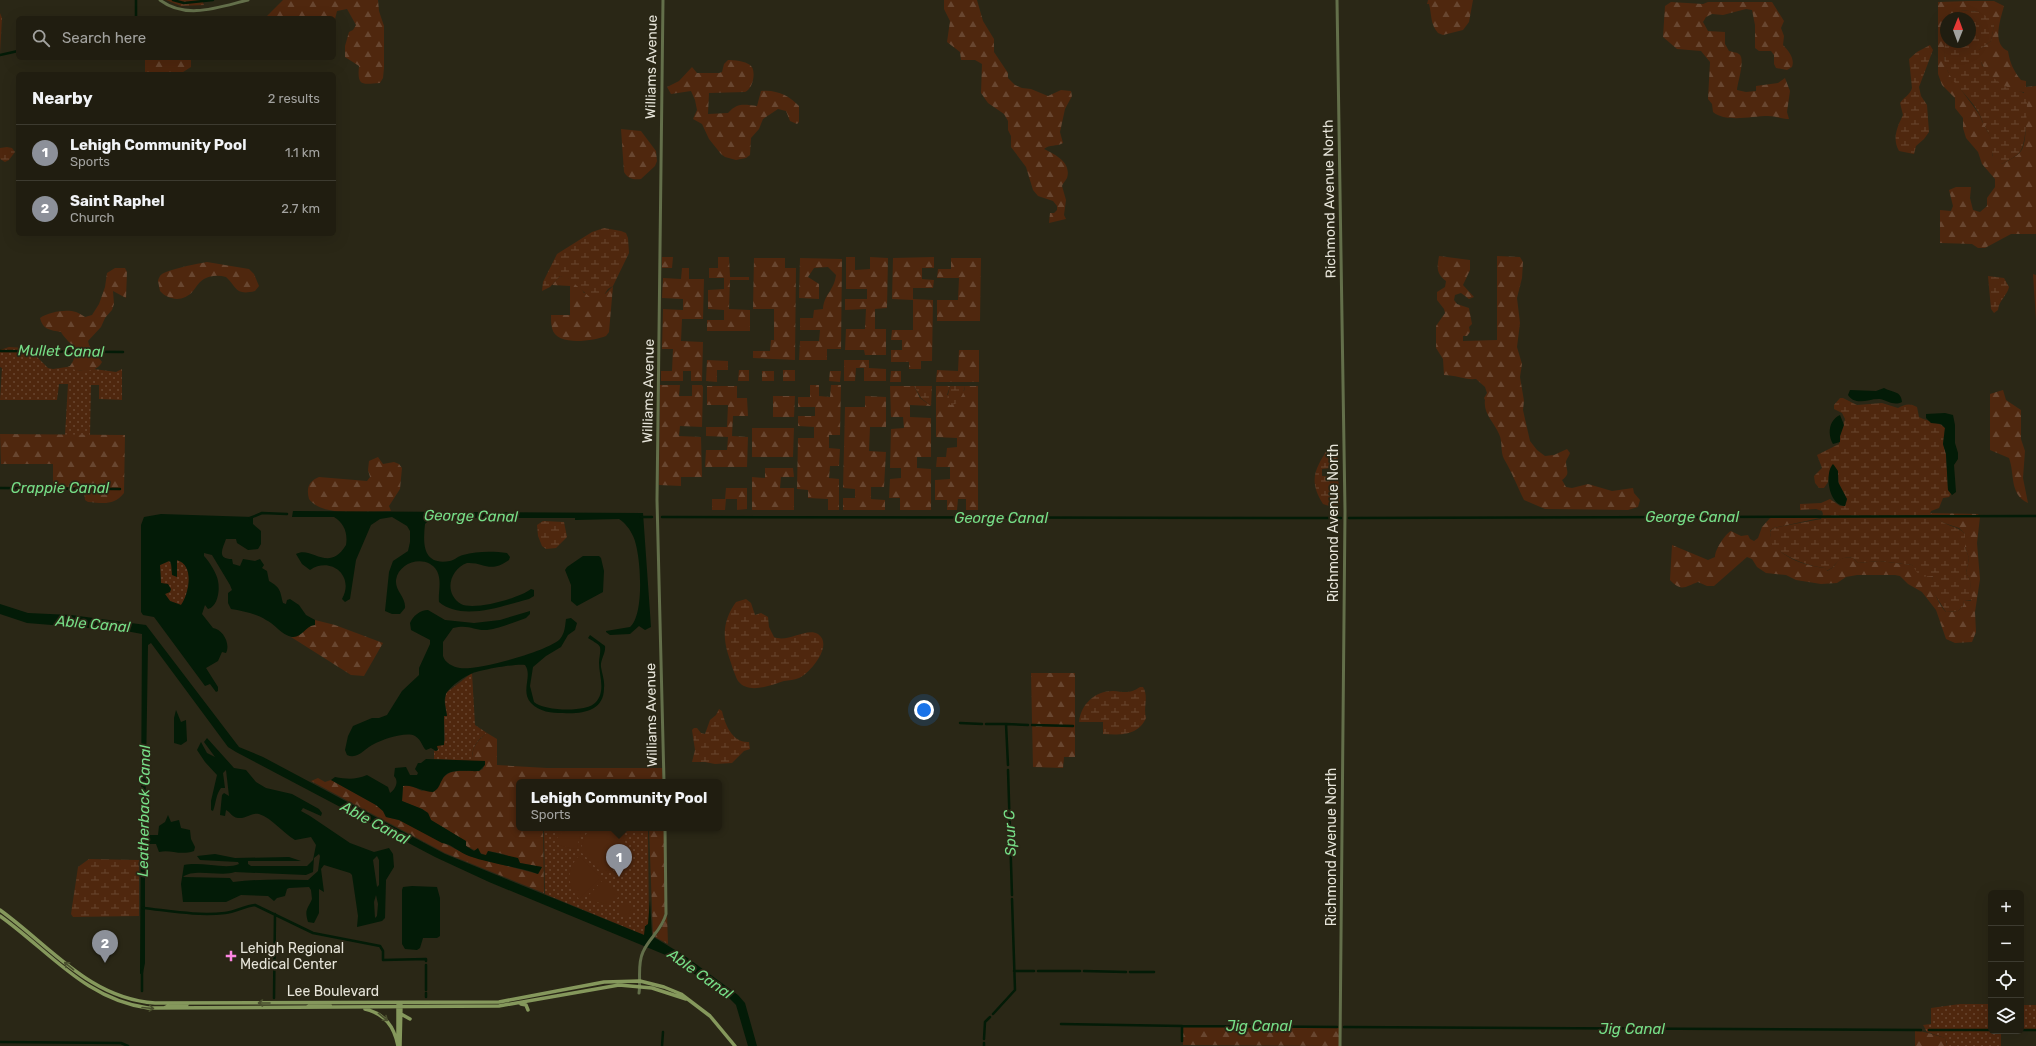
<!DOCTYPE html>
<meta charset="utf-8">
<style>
:root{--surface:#201d10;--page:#2d2a1e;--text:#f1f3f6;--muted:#a2a29f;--line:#3d3b30;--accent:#8c9099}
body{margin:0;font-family:Rubik,sans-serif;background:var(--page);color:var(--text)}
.controls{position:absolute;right:12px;bottom:12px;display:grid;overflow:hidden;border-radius:6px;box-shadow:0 4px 16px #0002}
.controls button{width:36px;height:36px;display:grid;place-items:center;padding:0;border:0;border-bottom:1px solid var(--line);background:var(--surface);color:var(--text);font:20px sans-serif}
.compass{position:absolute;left:1940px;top:12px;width:36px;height:36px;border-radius:50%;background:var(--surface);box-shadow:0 4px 16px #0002;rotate:1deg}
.you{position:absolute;left:924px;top:710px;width:14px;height:14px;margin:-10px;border:3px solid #fff;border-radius:50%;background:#1a73e8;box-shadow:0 0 0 6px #1a73e833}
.badge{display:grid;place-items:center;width:26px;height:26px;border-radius:50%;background:var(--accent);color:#fff;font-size:13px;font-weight:700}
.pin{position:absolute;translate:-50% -33px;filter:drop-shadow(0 1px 2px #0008)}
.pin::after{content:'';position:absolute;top:21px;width:14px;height:12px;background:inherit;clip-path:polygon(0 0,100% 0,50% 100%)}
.popup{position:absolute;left:516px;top:779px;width:206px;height:52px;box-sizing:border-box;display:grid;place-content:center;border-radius:6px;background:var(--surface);filter:drop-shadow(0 1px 3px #0005);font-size:13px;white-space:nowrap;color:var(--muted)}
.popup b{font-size:15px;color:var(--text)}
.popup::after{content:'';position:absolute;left:50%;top:100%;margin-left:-8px;border:8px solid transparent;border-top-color:var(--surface)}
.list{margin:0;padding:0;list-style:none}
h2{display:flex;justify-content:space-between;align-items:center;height:52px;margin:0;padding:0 16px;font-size:17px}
h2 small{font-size:13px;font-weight:400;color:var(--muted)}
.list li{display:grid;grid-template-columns:26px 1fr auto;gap:12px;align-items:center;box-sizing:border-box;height:56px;padding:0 16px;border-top:1px solid var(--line)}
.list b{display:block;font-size:15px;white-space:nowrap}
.list p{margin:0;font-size:13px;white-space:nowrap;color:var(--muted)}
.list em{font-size:13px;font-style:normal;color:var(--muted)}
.icon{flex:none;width:22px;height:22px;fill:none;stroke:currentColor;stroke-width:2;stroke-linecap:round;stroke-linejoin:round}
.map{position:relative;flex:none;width:2036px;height:1046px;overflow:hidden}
.search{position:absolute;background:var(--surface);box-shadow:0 4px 16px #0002;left:16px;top:16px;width:320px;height:44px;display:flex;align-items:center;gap:10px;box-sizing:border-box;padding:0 14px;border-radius:6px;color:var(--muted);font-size:15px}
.panel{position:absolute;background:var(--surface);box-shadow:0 4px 16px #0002;left:16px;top:72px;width:320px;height:164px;border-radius:6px}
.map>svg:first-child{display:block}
.grass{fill:url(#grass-dots)}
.forest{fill:url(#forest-firs);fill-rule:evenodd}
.wetland{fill:url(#wetland-marsh)}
.pitch{fill:#4f270e}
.water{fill:#031b07;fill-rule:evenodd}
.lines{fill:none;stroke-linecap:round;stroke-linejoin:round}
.canal{stroke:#031b07;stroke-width:2.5}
.tertiary{stroke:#636f4a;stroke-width:3}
.secondary{stroke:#85985c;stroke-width:3.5}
.oneway{stroke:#4a4f2e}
.poi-dot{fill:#fd86e2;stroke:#2a2716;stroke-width:1.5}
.labels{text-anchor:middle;stroke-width:3.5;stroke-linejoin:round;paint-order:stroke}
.street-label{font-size:14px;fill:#e6e4d9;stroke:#2a2716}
.poi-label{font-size:14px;fill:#e6e4d9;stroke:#2a2716;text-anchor:start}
.water-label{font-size:15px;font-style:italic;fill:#76de87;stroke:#2a2716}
</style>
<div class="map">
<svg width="2036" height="1046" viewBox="0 0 2036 1046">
<defs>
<pattern id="grass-dots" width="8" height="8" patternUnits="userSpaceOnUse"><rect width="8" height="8" fill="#4f270e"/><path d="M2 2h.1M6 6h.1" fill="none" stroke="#684630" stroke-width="1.8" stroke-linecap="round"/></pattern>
<pattern id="forest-firs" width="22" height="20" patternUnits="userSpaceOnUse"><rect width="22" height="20" fill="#4f270e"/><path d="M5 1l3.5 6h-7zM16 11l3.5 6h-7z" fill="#684630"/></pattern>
<pattern id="wetland-marsh" width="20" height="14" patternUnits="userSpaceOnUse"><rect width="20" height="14" fill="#4f270e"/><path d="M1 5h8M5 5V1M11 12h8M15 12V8" fill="none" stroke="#684630"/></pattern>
</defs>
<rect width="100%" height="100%" fill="#2a2716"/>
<path class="grass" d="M 9,347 L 25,348 L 32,352 L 48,368 L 53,369 L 67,367 L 81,371 L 94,369 L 116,372 L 122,369 L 122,400 L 99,399 L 99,385 L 91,385 L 90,435 L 65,435 L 68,384 L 59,384 L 57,400 L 0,400 L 2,368 L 0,367 L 0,350 Z
M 177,560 C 195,565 189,594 181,605 L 170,601 L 165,594 L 166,593 L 164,584 L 161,583 L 160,565 L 169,561 L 177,576 Z
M 472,673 L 475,725 L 487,733 C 476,741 472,747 472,761 L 434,759 L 434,751 L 436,751 L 436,746 L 445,741 L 444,716 L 447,715 L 445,702 L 446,693 Z
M 544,828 L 648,828 L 649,937 L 545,894 Z
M 1960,1004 L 1991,1004 L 1991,1031 L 2001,1031 L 2001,1046 L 1947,1046 L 1945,1038 L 1927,1032 L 1923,1025 L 1931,1024 L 1931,1008 Z
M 2021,1005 L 2036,1005 L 2036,1030 L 2021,1030 Z"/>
<path class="forest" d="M 283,0 L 378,0 L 379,11 L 384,26 L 384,68 L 383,78 L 380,83 C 362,84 357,87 359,66 L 345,57 L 345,46 L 349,32 L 353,30 L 356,25 L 347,9 L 337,11 L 334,23 L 334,18 L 265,18 Z
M 944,0 L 977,0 L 983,21 L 994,39 L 994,52 L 1008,73 L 1008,78 L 1015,85 L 1022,88 L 1031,89 L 1048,96 L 1061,90 L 1071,91 L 1072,96 L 1065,109 L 1060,132 L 1063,143 C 1056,147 1050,144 1044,149 C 1054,154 1072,162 1067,178 C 1066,180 1063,183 1062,186 L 1066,200 L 1064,215 L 1066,219 L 1049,223 L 1050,213 L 1054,213 L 1057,210 L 1057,206 L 1053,201 L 1038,196 L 1033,190 L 1026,167 L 1011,147 L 1011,136 L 1008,130 L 1008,121 L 1004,114 L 988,103 L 981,93 L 982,64 L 975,60 L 961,60 L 960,52 L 947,42 L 950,21 L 944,9 Z
M 1428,0 L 1473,0 L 1469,22 L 1463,30 L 1443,35 L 1438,33 C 1430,24 1432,15 1429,4 L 1427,4 Z
M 1969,1 L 1994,1 L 2004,6 C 2001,18 1991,44 2008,51 C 2010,63 2013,70 2021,80 L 2026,81 L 2026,87 L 2036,86 L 2036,234 L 2011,234 L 1985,248 L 1978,248 L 1972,244 L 1940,243 L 1940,210 L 1951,211 L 1953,206 L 1949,190 L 1956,187 L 1971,187 L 1970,198 L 1973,210 L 1980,212 L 1987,206 L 1987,198 L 1995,187 L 1995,179 L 1982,164 L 1978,152 L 1966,138 L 1963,128 L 1963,118 L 1955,108 L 1955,98 L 1942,85 L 1938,74 L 1938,2 ZM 1960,10 L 1979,12 L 1994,25 L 1991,41 L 1979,50 C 1978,71 2003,91 2024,92 C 2024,107 2029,139 2021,151 C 2017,157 2008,160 2002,164 L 1992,156 L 1993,141 L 1985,127 L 1990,123 L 1983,123 L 1979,114 L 1948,72 L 1944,58 L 1946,42 L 1946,18 L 1958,18 Z
M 1671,2 L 1703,4 L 1708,2 L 1772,2 L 1784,21 L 1781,28 L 1784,36 L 1783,45 C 1789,51 1795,59 1792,67 L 1787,70 L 1776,68 L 1774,64 L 1774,55 L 1771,51 L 1759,51 L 1755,48 L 1755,25 L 1752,10 L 1746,9 L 1723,15 L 1712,14 L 1706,17 L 1703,22 L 1708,31 L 1725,32 L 1725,44 L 1729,51 C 1732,52 1736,52 1739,54 C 1746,59 1737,83 1737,90 L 1746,92 L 1756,91 L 1756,86 L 1778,83 L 1785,78 L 1790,91 L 1787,112 L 1789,119 C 1782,119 1775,116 1768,116 C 1752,116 1726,123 1713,112 L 1712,104 L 1708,99 L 1710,62 L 1701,51 L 1677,49 L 1663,37 L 1665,6 Z
M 145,58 L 191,58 L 191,67 L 180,74 L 145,74 Z
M 728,60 C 734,60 745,61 750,65 C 757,70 753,89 745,92 L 709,93 L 708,114 L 728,113 C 738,102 745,105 757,106 L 761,91 C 776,89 790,96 799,106 L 799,122 L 797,124 L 790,121 L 786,111 L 778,109 L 763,119 L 759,129 L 751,138 L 750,155 L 746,158 L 736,160 L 725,157 L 721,154 L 709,139 L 702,124 L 693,119 L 697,110 L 695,100 L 691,91 L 671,94 L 667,87 L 679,81 L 692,67 L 697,73 L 719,73 L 722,72 L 724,64 Z
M 621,129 L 641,131 L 656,151 L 657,161 L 655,166 L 641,179 C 634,180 628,179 624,172 Z
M 1439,256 L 1470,260 L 1470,270 L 1463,285 L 1474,297 L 1469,299 L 1461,293 L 1455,295 L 1454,300 L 1457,304 L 1469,308 L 1472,324 L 1469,327 L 1470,332 L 1467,336 L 1463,336 L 1463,341 L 1497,340 L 1497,256 L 1520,257 L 1523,262 L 1522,278 L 1517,298 L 1520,323 L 1517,347 L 1522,364 L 1520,377 L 1524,401 L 1523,410 L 1530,441 L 1537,450 L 1545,456 L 1554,455 L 1567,449 L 1570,453 C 1569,456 1566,460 1566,462 C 1566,471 1571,473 1562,480 L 1566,487 L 1572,488 L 1588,484 L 1612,491 L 1633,488 L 1634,493 L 1640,500 L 1638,507 L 1628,510 L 1545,509 L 1524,500 C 1517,486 1512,472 1504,459 C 1500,451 1503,442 1499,434 C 1494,422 1483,414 1485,400 L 1484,398 L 1487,393 L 1485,387 L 1476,379 C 1464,380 1456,375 1444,375 L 1443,359 L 1436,348 L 1436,326 L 1445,313 L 1444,309 L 1437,300 L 1437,292 L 1445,287 L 1446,281 C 1436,273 1437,268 1439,256 Z
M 662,257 L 673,257 L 672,268 L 662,268 Z
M 718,257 L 729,257 L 730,277 L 749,277 L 749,280 L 730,280 L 729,309 L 750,310 L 750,331 L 707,331 L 707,320 L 724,320 L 724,310 L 708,309 L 708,290 L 724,289 L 724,278 L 709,278 L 709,268 L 718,268 Z
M 846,257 L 855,257 L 855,270 L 870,269 L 870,257 L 888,258 L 887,308 L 875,309 L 875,329 L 886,329 L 886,355 L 865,355 L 864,350 L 845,350 L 846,329 L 865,329 L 866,309 L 845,310 L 845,299 L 867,299 L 867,289 L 846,289 Z
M 934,257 L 934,268 L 922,268 L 922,279 L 934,280 L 933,288 L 913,288 L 913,299 L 933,300 L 932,361 L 921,361 L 921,369 L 909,369 L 909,362 L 891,362 L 891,350 L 902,350 L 902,340 L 891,340 L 892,330 L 913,330 L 913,300 L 892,299 L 893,258 Z
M 754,258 L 785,258 L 785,268 L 796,268 L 795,360 L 753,358 L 753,351 L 770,351 L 771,340 L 774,340 L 774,309 L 753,309 Z
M 800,258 L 842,259 L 841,349 L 827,349 L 827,360 L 799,360 L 800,341 L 819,341 L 820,330 L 800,330 L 800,318 L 813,318 L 814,310 L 823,309 C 824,294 834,291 836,275 L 828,267 L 814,268 L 808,277 L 819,284 L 819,299 L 799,298 Z
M 951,258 L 981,258 L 980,321 L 937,321 L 937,300 L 958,300 L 959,278 L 937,278 L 938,269 L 951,269 Z
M 207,262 L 249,269 L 254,274 L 259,286 L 255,291 C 235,296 237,287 226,277 C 219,275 211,275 204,279 C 199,282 197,286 193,291 C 184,302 169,301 160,291 L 158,281 C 158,280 160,275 161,275 C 165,270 200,263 207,262 Z
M 115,268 L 125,268 L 127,272 L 126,298 L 113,291 L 114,304 L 112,310 L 105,318 L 101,327 L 88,341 C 90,351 97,354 102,362 C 96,374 77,372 67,367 L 70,366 C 83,347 69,346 61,332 C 50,330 43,330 40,318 C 49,312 66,309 76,312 C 79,313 82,315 85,317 L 92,315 L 99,304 L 105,287 L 107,273 Z
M 682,268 L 689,268 L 689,279 L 704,279 L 703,319 L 682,319 L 681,341 L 703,342 L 702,381 L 691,381 L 691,371 L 683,371 L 683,381 L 661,381 L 661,371 L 672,371 L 673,349 L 662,349 L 663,309 L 683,310 L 683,299 L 662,298 L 663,278 L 681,279 Z
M 2033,274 L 2036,275 L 2036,320 Z
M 560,276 C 569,276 580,285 584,293 L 605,294 L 613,286 L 609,332 L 606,336 C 593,341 556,347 552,328 C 551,324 551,319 551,315 L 570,315 L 570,286 L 552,285 Z
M 959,350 L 979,350 L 979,382 L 936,382 L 937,370 L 958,371 Z
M 707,360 L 728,361 L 728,370 L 717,370 L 717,382 L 706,381 Z
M 844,360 L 869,360 L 869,368 L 886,369 L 886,381 L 864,381 L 864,368 L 856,368 L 855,381 L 844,381 Z
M 739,370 L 749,370 L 749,381 L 738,381 Z
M 783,370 L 795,370 L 795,381 L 783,381 Z
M 762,371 L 774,371 L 774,381 L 762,381 Z
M 830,371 L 841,371 L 840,382 L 829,381 Z
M 891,371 L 901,371 L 901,382 L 890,382 Z
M 660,385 L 680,385 L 679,396 L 692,396 L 692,385 L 702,385 L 703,387 L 702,427 L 680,426 L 679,436 L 701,437 L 702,477 L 681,477 L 681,486 L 659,485 Z
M 810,385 L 819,385 L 819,396 L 830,397 L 831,385 L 841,385 L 840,435 L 829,435 L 829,448 L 840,449 L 839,466 L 830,466 L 829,478 L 839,479 L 839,510 L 828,510 L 828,499 L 808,498 L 808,490 L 797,489 L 798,438 L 814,438 L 814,427 L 798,426 L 798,416 L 815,416 L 815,407 L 798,407 L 798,397 L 810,397 Z
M 707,386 L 737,386 L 737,398 L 747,398 L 748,416 L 733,416 L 732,436 L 748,437 L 747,467 L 705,467 L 706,450 L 727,450 L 728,437 L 706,436 L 706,427 L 727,427 L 728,405 L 707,405 Z
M 890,386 L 914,386 L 920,398 L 931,406 L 910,405 L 910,417 L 931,418 L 931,457 L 917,457 L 917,468 L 931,469 L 931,510 L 900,510 L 900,498 L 889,498 L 890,479 L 901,478 L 901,468 L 890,468 L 891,429 L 904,428 L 903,417 L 891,417 Z
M 936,386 L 950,386 L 947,395 L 964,391 L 965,386 L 978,386 L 978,510 L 966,510 L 966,499 L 958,499 L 957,510 L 947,510 L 947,500 L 935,500 L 935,480 L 950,479 L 950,467 L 936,467 L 937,457 L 946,457 L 947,448 L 957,447 L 957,438 L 936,437 Z
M 2003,390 L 2006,400 L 2021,410 L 2021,439 L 2025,451 L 2023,478 L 2028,503 C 2009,494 2015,474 2009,458 L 1990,450 L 1990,394 Z
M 773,396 L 795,396 L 794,417 L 773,417 Z
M 865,396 L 886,397 L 886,427 L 870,427 L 869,451 L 886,452 L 884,487 L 871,487 L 871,499 L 885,500 L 885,510 L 843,510 L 843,498 L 855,498 L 855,489 L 843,488 L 845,407 L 865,407 Z
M 752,428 L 794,428 L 793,457 L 752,457 Z
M 0,434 L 125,435 L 124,493 C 114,506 103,503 88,502 L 85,500 L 84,489 L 53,488 L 53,464 L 1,464 Z
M 378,457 L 383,464 L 394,462 L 399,464 L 402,468 L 400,489 L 389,506 L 391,511 C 369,511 323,518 309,499 C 306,488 309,481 319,477 L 367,481 L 370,477 L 368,470 L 369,461 Z
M 765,468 L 793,468 L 794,477 L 781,477 L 780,488 L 794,488 L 794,510 L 752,510 L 752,477 L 765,478 Z
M 726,488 L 747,488 L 747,509 L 737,510 L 737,499 L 726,499 L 725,510 L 712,510 L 712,499 L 725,499 Z
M 1930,513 L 1978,514 L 1980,517 L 1977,543 L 1980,579 L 1975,612 L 1976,632 L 1972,642 L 1955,643 L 1946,639 L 1936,610 L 1922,592 L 1908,584 L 1900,576 L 1895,575 L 1857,575 L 1846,577 L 1837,583 L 1821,584 L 1796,580 L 1786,575 L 1766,573 L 1757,567 L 1752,559 L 1747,557 L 1714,586 L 1707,586 L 1698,582 C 1686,586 1682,593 1670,580 L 1672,545 L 1708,560 L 1715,557 C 1715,550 1724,535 1731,531 L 1741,536 L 1748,535 L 1750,539 L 1754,541 L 1758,538 L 1762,527 L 1770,518 L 1820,518 L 1773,528 L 1770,531 C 1771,556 1805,566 1825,568 L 1827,571 C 1838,567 1835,555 1853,558 L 1858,563 L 1879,561 L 1912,565 C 1923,575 1917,574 1933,576 L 1931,587 C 1936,595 1939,605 1946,612 L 1958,611 L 1963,606 L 1964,601 L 1971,601 L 1970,580 L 1966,573 L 1969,558 L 1965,547 L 1965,534 L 1959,528 L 1944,523 Z
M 315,620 L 335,625 L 383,643 L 364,676 L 351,675 L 291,637 L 299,635 L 308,626 L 315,624 Z
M 1031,673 L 1075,673 L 1075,757 L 1064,757 L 1063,768 L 1033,767 Z
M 487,733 L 497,739 L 497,765 L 547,768 L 662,768 L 663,782 L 519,782 L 519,828 L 543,828 L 544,893 L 445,853 L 311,781 L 318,778 L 325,782 L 331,780 L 376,805 L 383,811 L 386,817 L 399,820 L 469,856 L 538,874 L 542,867 L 520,863 C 512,855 500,853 488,851 L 487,856 L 466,846 L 465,841 L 431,820 L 428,813 L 422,809 L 402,801 L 403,786 L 409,785 L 422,791 L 439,786 C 446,766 461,772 479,771 L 483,769 L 485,761 L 472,761 C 472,747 476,742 487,733 Z
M 649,828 L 664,828 L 666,906 L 664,918 L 653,936 Z
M 667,915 L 668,944 L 655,937 L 662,927 Z
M 1183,1025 L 1339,1028 L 1339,1046 L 1183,1045 Z
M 1915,1031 C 1926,1031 1934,1035 1945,1038 L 1947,1046 L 1915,1046 Z"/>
<path class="wetland" d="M 166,0 L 202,0 L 204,5 L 181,6 Z
M 1960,10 L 1979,12 L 1993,20 L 1994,26 L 1991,41 L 1979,50 L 1982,65 L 1992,77 L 2005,86 L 2027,94 C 2027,107 2027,142 2020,152 C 2016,157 2008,160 2002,164 L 1993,161 C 1991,145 1994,141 1985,127 L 1987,123 L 1983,123 C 1974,92 1935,81 1946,42 L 1970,42 L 1970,18 L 1958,18 Z
M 0,13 L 2,18 L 0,53 Z
M 1930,45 L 1933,50 L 1919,87 L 1921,96 L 1927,105 L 1929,132 L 1924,139 L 1916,146 L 1914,154 L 1899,151 C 1892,139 1897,127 1903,115 L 1900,103 C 1904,97 1910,95 1912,88 L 1909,59 L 1917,52 Z
M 7,147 L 12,148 L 15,152 L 9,160 L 5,162 L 0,159 L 0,148 Z
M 604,228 L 621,231 L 626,233 L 628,238 L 629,253 L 613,286 L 608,289 L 602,298 L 592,299 L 569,279 L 560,276 L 550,287 L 542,291 L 543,282 L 557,254 L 592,232 Z
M 1988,276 L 2004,278 L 2009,287 C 2007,296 1999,300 1998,310 L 1994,313 L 1991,309 Z
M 914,386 L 932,386 L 931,406 L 921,398 Z
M 950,386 L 965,386 C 963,394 960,405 950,405 L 947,399 Z
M 1840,398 L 1843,398 L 1857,405 L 1882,403 L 1898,408 C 1905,404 1910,403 1917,407 L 1919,417 C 1927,422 1938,421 1945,428 L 1943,444 L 1946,454 L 1948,490 L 1951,494 L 1949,497 L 1943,498 L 1939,508 L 1931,511 L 1930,514 C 1936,514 1939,520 1944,523 C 1952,527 1959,527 1965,534 L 1965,547 L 1969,558 L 1966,573 L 1970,580 L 1972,600 L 1964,601 L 1963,606 L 1958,611 L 1946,612 L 1928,584 L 1932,580 L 1933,576 L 1920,577 L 1912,565 L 1879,561 L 1858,563 L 1853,558 C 1836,555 1837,568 1826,571 L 1825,568 C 1806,566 1787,558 1772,545 L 1770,532 L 1773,528 L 1821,519 L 1823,514 L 1822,511 L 1816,509 L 1800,510 L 1800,504 L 1821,503 L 1830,499 L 1840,506 L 1845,506 L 1847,499 L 1839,484 L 1838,472 L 1834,465 L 1830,468 L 1828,482 L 1824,488 L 1819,488 L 1815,483 L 1814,476 L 1822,468 L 1817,455 L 1839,444 L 1840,436 L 1845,419 L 1842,413 L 1834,409 L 1834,405 Z
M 1329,447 L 1336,448 L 1339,467 L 1322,469 L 1322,476 L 1338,477 L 1340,502 L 1337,506 L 1332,507 L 1323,504 C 1308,480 1315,469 1329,447 Z
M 543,521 L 564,522 L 567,537 L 556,548 L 546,549 L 542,546 L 538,536 L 537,525 Z
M 746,599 L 751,603 L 755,615 L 761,613 L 768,617 L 769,627 L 774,637 C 788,643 807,627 818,634 C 834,645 810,673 799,678 C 794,680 789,680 784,681 C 771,685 749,695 738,681 C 735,676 730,660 728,654 C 722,634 724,619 736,602 Z
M 1140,687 L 1143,687 C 1149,697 1143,707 1146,718 C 1138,736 1120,735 1103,734 L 1103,722 L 1079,722 C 1081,704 1095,691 1113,691 C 1125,692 1130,694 1140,687 Z
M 719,709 L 722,711 C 725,724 732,743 749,742 L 750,749 L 744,751 L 732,763 L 715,764 L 705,762 L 692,762 L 695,750 L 692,730 L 694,728 L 697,728 L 701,733 L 705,734 L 710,720 L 716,715 Z
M 89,859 L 139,860 L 139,916 L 73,917 L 71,914 L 78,867 Z"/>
<path class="pitch" d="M 568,828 L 582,828 L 577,848 L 574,849 L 554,844 L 559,835 Z
M 587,833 L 621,833 L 629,851 L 607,873 L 602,873 L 580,851 L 585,836 Z
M 579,856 L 599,876 L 599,879 L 579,899 C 567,885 566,869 579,856 Z
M 602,881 L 606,881 L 620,896 L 608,904 L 595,902 L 588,896 Z
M 621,905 L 632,905 L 632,917 L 621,917 Z"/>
<path class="water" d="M 1884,388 C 1892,393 1901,390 1902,402 C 1894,406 1888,401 1880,399 C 1870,398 1856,407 1848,395 L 1850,390 L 1876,391 Z
M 1945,413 L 1953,415 L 1955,425 L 1955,443 L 1958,453 L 1958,459 L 1954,465 L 1956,492 L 1952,495 L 1948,490 L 1946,454 L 1943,444 L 1945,428 L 1941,424 L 1931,423 L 1926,418 L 1926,414 Z
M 1840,415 L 1844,425 L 1840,436 L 1840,442 L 1833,444 C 1827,434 1829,420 1840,415 Z
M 1833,464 L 1838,471 L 1838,482 L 1847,499 L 1845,506 C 1829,506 1824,474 1833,464 Z
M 293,511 L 643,513 L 651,627 L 645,630 L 639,626 L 630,634 L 610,635 L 606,632 L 606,631 L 630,627 C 645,615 641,552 633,536 C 630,529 625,523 619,519 L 575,520 L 575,518 L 431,518 L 425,524 C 423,543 422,566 450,561 C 455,560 458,556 463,555 C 477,551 493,551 507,553 L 510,557 L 509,560 C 489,574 485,562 467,563 C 450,569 443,593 461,604 C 474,611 520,598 531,589 L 534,590 L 534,596 L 529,599 C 504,605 463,622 439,602 C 438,592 442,581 437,571 C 427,554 399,561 396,580 C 395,591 406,597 405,608 L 400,614 L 392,614 L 385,611 L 389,572 L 393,561 L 408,551 L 410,542 L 410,531 L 407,526 L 392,517 L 380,519 L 371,525 L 356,560 L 350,599 L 345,602 L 342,599 C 355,576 331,556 310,570 L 302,564 L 296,554 C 312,545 328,574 346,545 C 348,533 344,523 334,517 L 292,517 Z
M 161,514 L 253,517 L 253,524 L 261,531 L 261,544 L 258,549 L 248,550 L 237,543 L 236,539 L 226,539 C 223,548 216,559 232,559 L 233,564 L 240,566 L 243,559 L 255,561 L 260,559 L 264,565 L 262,568 L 267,571 L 269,581 C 281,588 280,591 283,603 L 286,604 L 287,600 L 290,599 L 299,605 L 306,615 L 315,620 L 315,625 C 305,626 302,638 292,637 C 281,635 275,624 266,620 C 257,614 243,611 231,609 L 228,603 L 228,593 L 232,590 L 230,585 L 212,555 L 204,553 L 204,556 C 209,561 217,574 218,581 C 220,590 218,606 208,609 L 205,605 L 202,614 L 213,628 C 222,629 231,643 226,653 L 222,652 L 218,661 L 206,668 L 218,687 L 218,691 L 216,692 L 210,684 L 205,686 L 157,621 L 154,617 L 143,615 L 141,612 L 141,525 L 144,517 ZM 177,560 C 195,565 189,594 181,605 L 170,601 L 165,594 L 170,592 L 171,589 L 168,584 L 161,583 L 160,565 L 169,561 L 171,562 L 172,575 L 177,577 Z
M 583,556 L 599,556 L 601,558 L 604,571 L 603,592 L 577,606 L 571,601 L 571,585 L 565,570 L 567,567 Z
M 0,604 L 28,613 L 71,615 L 146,625 L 239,747 L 263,757 L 445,854 L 644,935 L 645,926 L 648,924 L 650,900 L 652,936 L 685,956 L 738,995 L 745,1003 L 757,1046 L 748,1046 L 736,1005 L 728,997 L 668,956 L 489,882 L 435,857 L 236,752 L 228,747 L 151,643 L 148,645 L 145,835 L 158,835 L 159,826 L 165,822 L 168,815 L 171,822 L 179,820 L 181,828 L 190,830 L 191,839 L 195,847 L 194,851 C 179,856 171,849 159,852 L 156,844 L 145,844 L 145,963 L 143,973 L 140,974 L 142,634 L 126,631 L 27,623 L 0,614 Z
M 428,610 L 445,620 L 474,623 L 500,620 L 530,611 L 530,614 L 526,618 C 514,622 501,628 487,630 C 474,631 470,624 453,628 L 443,642 L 443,656 C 445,663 453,667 460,668 C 476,671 549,651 560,639 C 565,633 565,626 566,619 L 571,618 L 577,623 L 575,630 L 568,635 L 561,647 L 546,656 L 533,667 L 530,686 L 534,702 C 544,711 587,713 596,702 C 606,691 599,675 599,663 C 599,658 601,652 600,647 C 598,643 592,641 588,638 L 590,635 L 605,646 C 606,653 600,660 601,667 C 602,674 605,681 604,688 C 604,712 581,714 563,713 C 552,713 539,712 531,703 C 520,691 533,676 525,665 C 518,663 480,670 473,673 C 465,676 449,687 446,694 C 443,701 446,709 447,716 L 444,716 L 444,745 L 437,746 L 438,750 L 436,751 L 431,748 L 426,750 C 422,747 422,740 415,736 C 407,731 383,739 374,744 C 365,748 358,760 347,755 L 345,750 L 348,736 L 353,726 L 372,718 L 379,718 L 387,715 L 402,691 L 419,675 L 419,668 L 430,644 L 430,640 L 411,630 L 410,623 C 413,616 420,610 428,610 Z
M 176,710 L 181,722 L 186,720 L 187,741 L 181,745 L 174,743 L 174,718 Z
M 207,738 L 234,768 L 246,770 L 256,782 L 266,788 L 292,794 L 319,809 L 322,813 L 321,816 L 303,808 L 301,811 L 310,816 L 350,843 L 374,852 L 389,848 L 393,854 L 394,867 L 386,880 L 385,918 L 382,921 L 357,927 L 358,916 L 352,875 L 350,873 L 324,865 L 321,869 L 324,892 L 319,889 L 319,913 L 314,923 L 308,922 C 304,909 308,909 312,899 L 311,890 L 309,887 L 289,888 L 287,889 L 285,896 L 277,898 L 274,901 L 268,896 L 241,895 L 226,902 L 183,902 L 181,884 L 184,865 C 201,861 226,870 239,864 L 238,862 L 200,860 L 197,856 L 215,854 L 235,858 L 289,857 L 301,861 L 248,861 L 248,864 L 251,866 L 307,866 L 313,860 L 316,845 L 311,837 L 295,840 C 283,833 272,818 259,814 C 252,812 246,819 238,818 C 231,817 231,812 226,810 L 225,816 L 220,815 L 222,795 L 224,793 L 229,796 L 226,770 L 223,773 L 225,788 L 221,788 C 216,794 216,803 213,811 L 211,810 L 211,801 L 217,775 L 205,762 L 197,750 L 201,742 L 207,753 L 215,757 L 204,742 ZM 319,854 L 320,856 L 318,871 L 308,880 C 283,879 258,879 233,882 L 230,878 L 183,877 C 193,868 222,877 235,872 L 306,875 L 313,872 L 314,858 ZM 377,856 L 379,860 L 379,885 L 377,887 L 373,860 ZM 376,895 L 378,904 L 377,916 L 375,918 L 374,902 Z
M 426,759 L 485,761 L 485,765 L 479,771 C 468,772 447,767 442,780 C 439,785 439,789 433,792 C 423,792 412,784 403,786 L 402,801 L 422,809 L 428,813 L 431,820 L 466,841 L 466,846 L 474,851 L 478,848 L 481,854 L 486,855 L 488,851 L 518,858 L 520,863 L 542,867 L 538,874 C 516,866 491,864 469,856 C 460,853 450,843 442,843 L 399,820 L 386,817 L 383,811 L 376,805 L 331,780 L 335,777 C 347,779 355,780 367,775 L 388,787 L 390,793 C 396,789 399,781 394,776 L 395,768 L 406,767 L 410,775 L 417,775 L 418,773 L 415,769 L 418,763 L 421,763 Z
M 412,886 L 437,887 L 440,898 L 440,936 L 437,938 L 423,938 L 420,948 L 417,950 L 405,949 L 402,944 L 402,890 L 403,887 Z"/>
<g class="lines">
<path class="canal" d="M 173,0 L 184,3 L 213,0
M 136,18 L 136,0
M 0,55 L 18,51
M 0,351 L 123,352
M 0,488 L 120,489
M 641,517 L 652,517
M 662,517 L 1341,518
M 250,518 L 262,513 L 287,514
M 1349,518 L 2036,516
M 960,723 L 982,724
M 986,724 L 1006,724 L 1008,765
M 1006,724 L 1028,725
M 1032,725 L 1073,726
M 1008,770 L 1012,895
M 143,908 C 171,911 197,916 225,913 C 236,912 244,906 255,905 L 313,933 L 380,946 L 383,951 L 383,960 L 426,959 L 426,961
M 426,965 L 426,990
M 1014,971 L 1034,971
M 1038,971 L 1080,971
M 1084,971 L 1126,972
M 1130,972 L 1154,972
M 142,991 L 142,971
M 426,993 L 426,997
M 274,998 L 275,914
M 993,1014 L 1015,990 L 1012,899
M 1061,1024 L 1182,1026
M 1344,1027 L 1921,1030
M 1929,1030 L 1991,1030
M 2021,1030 L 2036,1030
M 984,1039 L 985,1022 L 990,1017
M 1182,1041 L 1182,1026 L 1337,1027
M 0,1042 L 121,1043 L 128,1046
M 662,1046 L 663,1032
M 984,1046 L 984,1043"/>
<path class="tertiary" d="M 160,0 C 186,20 219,7 248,0
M 663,0 L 657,500 L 664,782
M 1337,0 L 1345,511 L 1340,1046
M 639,993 C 641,980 637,964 643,952 C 649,938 662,930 666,914 L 665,828"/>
<path class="secondary" d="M 0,910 C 50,946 90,999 155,1003 L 499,1002 L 604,982 L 640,981 L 664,987 L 681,994 L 710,1016 L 735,1046
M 0,916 C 48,950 86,1000 148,1008 L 499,1006 L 619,985 L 652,988 L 686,999
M 521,1004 L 526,1005 L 528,1010
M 398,1005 L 398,1039
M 307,1007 L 311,1005 L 330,1005
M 164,1008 L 168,1006 L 186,1006 L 188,1003
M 365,1009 C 385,1014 394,1026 398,1046
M 401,1014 L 410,1019
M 400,1046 L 401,1005"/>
</g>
<defs><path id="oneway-shaft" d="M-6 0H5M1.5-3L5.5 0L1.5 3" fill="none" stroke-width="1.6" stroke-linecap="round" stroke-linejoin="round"/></defs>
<g class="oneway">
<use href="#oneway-shaft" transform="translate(69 966) rotate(-141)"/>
<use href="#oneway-shaft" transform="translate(264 1003) rotate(180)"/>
<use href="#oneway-shaft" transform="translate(148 1008) rotate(5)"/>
<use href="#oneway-shaft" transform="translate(383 1017) rotate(39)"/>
</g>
<path class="poi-dot" d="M229 950h4v4h4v4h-4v4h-4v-4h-4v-4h4z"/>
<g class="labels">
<g class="street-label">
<text transform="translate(651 67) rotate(-89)" y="5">Williams Avenue</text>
<text transform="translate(1329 199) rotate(-91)" y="5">Richmond Avenue North</text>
<text transform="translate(648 391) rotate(-89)" y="5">Williams Avenue</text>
<text transform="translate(1333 523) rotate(-90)" y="5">Richmond Avenue North</text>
<text transform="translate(651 715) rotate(-91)" y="5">Williams Avenue</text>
<text transform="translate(1331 847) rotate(-90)" y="5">Richmond Avenue North</text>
<text x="333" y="996">Lee Boulevard</text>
</g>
<g class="poi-label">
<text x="240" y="953">Lehigh Regional<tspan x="240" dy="16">Medical Center</tspan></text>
</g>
<g class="water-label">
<text transform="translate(61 351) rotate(1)" y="5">Mullet Canal</text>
<text x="60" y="493">Crappie Canal</text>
<text transform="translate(471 516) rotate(1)" y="5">George Canal</text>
<text x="1692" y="522">George Canal</text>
<text x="1001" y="523">George Canal</text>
<text transform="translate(93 624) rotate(5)" y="5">Able Canal</text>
<text transform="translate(144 811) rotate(-89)" y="5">Leatherback Canal</text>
<text transform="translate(375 823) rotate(28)" y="5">Able Canal</text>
<text transform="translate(1010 833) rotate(-92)" y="5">Spur C</text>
<text transform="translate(700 974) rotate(35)" y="5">Able Canal</text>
<text x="1259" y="1031">Jig Canal</text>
<text x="1632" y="1034">Jig Canal</text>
</g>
</g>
</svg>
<div class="controls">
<button>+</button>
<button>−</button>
<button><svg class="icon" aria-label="locate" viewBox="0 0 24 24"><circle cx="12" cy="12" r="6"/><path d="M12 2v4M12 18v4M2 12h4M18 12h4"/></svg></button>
<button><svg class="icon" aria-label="layers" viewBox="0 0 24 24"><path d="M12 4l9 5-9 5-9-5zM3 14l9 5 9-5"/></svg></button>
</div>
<svg class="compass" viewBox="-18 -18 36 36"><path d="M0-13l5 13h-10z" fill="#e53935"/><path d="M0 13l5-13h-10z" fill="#a2a29f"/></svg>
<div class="you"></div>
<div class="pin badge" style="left:619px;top:877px">1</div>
<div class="popup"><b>Lehigh Community Pool</b>Sports</div>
<div class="pin badge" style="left:105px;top:963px">2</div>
<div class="search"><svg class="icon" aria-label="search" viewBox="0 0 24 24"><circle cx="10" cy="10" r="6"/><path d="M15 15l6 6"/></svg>Search here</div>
<section class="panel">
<h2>Nearby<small>2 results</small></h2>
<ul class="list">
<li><span class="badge">1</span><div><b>Lehigh Community Pool</b><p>Sports</p></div><em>1.1 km</em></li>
<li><span class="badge">2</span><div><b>Saint Raphel</b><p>Church</p></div><em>2.7 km</em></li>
</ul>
</section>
</div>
